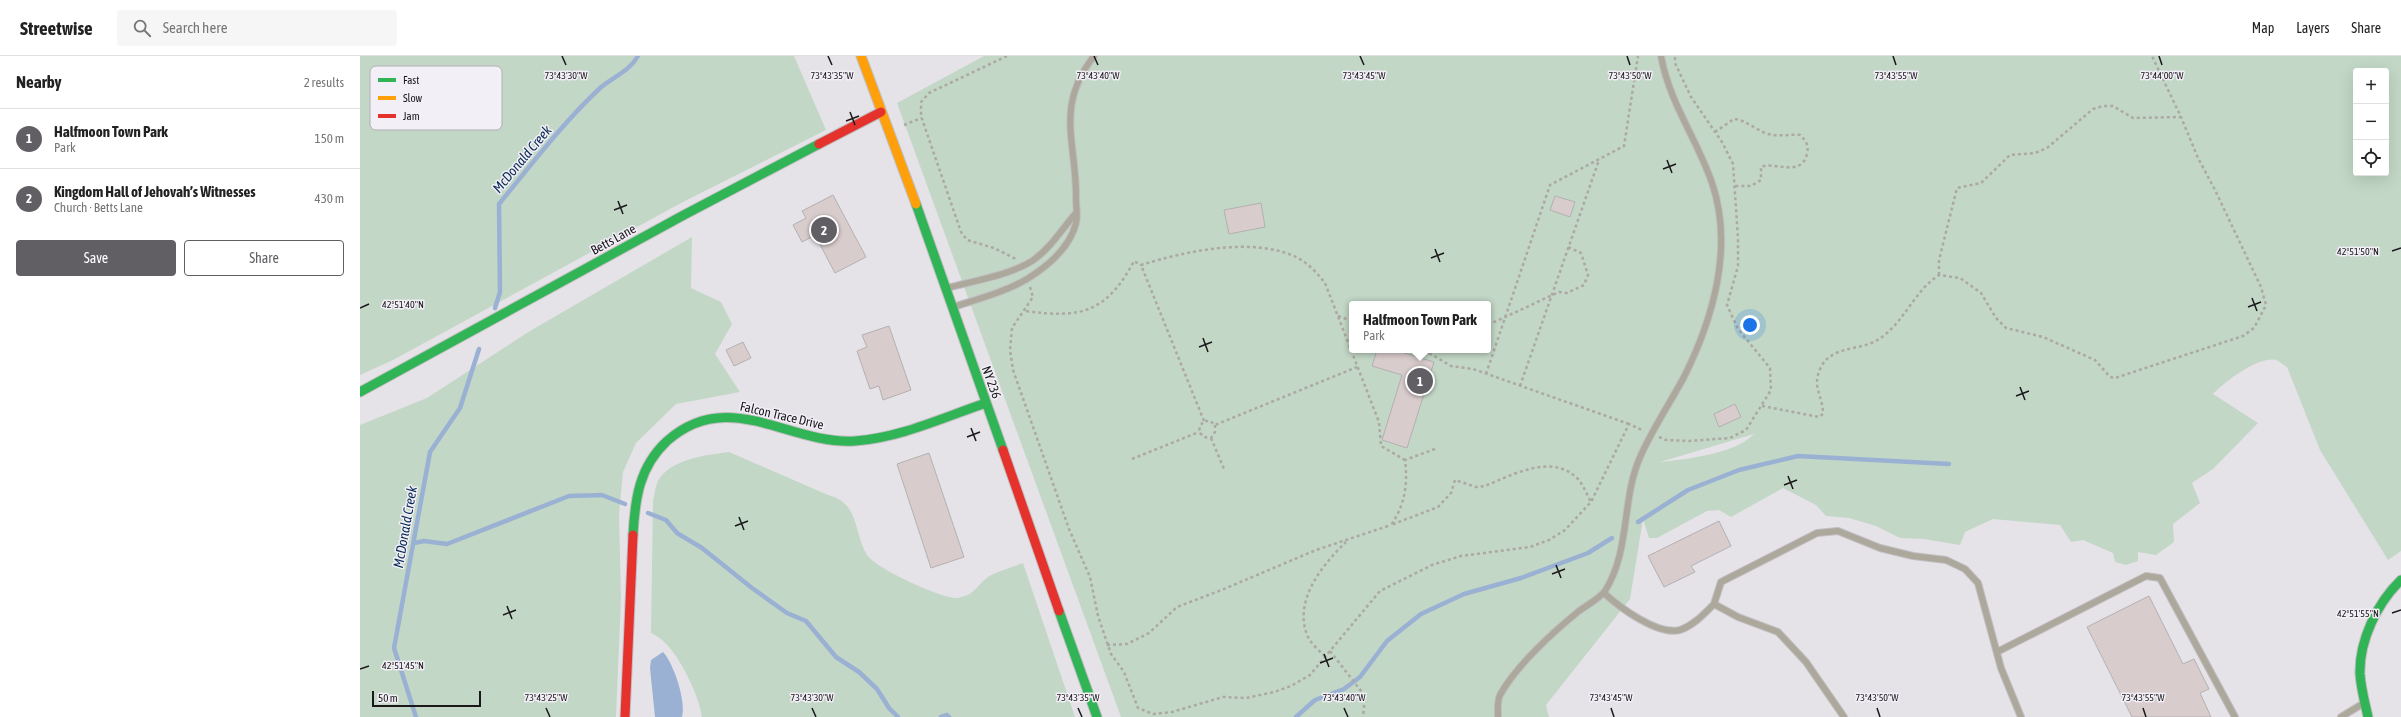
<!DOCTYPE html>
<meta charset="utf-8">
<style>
:root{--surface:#fff;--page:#f6f6f6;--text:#222;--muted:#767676;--line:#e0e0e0;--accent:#615f63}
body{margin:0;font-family:"Asap Condensed",sans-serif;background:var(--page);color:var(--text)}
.controls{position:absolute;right:12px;top:12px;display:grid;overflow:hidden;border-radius:4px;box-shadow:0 4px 16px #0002}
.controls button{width:36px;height:36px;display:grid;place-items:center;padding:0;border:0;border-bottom:1px solid var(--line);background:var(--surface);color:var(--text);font:20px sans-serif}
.scale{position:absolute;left:12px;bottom:10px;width:109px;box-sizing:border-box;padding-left:4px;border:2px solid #1a181b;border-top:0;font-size:11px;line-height:14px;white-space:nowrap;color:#1a181b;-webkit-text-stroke:3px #f3eff7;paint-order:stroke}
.you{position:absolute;left:1390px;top:269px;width:14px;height:14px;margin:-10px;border:3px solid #fff;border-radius:50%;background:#1a73e8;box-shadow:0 0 0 6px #1a73e833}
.badge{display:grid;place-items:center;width:26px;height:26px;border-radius:50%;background:var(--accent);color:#fff;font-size:13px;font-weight:700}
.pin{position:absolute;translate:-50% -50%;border:2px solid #fff;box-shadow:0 1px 4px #0006}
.popup{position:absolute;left:989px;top:245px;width:142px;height:52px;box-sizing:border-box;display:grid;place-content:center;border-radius:4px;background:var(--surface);filter:drop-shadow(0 1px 3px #0005);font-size:13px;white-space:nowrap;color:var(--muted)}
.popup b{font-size:15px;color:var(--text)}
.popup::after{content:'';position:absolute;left:50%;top:100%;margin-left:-8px;border:8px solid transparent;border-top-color:var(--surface)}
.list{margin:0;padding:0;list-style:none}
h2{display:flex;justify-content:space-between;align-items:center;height:52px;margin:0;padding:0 16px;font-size:17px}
h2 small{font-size:13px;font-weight:400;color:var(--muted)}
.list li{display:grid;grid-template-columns:26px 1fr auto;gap:12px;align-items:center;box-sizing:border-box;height:60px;padding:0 16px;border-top:1px solid var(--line)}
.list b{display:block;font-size:15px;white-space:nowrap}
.list p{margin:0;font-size:13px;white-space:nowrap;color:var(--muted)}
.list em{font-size:13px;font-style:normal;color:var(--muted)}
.actions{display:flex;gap:8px;padding:12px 16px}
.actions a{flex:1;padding:9px 0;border:1px solid var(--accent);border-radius:4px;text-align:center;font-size:14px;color:var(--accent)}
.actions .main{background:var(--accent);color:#fff}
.icon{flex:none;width:22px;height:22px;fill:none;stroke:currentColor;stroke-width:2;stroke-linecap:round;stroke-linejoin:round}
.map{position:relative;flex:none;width:2041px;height:661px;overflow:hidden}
header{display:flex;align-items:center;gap:24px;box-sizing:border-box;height:56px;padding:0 20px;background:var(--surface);border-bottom:1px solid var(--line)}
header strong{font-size:19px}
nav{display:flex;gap:22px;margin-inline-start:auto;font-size:14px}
.search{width:280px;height:36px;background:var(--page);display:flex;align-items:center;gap:10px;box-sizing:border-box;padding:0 14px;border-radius:4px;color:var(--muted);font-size:15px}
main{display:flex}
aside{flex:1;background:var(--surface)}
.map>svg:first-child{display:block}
.green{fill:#c2d7c6;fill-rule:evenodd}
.water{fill:#9ab1d3}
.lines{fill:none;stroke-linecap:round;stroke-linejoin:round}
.stream{stroke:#9ab1d3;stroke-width:4.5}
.building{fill:#d9cccd;stroke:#b3b0b2}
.lane-casing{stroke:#c1bfc2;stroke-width:8}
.fast-casing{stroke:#c1bfc2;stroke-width:11}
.slow-casing{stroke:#c1bfc2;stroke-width:11}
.jam-casing{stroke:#c1bfc2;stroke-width:11}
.path{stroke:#aca8a2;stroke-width:2.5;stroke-dasharray:3 3;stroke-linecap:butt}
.lane{stroke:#ada89c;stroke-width:6}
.fast{stroke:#30b455;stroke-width:9}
.slow{stroke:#ff9f0a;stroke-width:9}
.jam{stroke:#e5322d;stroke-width:9}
.ticks{fill:none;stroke:#1a181b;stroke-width:1.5}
.labels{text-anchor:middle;stroke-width:3;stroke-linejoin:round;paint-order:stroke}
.street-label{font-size:13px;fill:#1a181b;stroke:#f3eff7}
.water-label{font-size:14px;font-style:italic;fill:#052a55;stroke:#f3eff7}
.key{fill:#f3eff7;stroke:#b2aeb5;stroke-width:1}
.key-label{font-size:11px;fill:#1a181b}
.ticks-label{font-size:10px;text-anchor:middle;fill:#1a181b;stroke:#f3eff7;stroke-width:3;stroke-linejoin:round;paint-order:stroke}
</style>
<header>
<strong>Streetwise</strong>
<div class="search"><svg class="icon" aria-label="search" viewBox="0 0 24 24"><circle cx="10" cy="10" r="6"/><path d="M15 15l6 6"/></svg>Search here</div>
<nav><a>Map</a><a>Layers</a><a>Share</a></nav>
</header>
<main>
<aside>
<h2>Nearby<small>2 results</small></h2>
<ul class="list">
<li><span class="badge">1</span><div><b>Halfmoon Town Park</b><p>Park</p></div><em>150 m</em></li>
<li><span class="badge">2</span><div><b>Kingdom Hall of Jehovah’s Witnesses</b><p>Church · Betts Lane</p></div><em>430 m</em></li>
</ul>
<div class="actions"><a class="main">Save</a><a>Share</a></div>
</aside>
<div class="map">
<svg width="2041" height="661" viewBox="0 0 2041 661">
<rect width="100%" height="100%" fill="#e6e3e8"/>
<path class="green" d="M 0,0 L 434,0 L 466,74 L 321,147 L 33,304 L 0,319 Z
M 624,0 L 2041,0 L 2041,495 L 2028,504 L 1960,394 L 1927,311 C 1924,309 1919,305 1916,304 C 1898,300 1865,326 1853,338 L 1898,367 L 1853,413 L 1832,427 L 1840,447 L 1813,468 L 1814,486 L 1796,499 L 1778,496 L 1778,505 L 1766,509 L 1755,506 L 1753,497 L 1723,484 L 1711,486 L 1700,469 L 1633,463 L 1605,476 L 1600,489 L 1564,483 L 1540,482 L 1516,470 L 1489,462 L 1466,460 L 1456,449 L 1423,432 L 1371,461 L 1359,454 L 1347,455 L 1297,482 L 1289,482 L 1283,463 L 1270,543 L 1186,649 L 1189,661 L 761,661 L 537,47 ZM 1996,15 L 2026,15 L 2026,117 L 1996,117 ZM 992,248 L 1128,248 L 1128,294 L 992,294 ZM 1394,378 C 1375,398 1327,403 1300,406 Z
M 332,181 L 331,232 L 361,246 L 372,268 L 355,298 L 380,336 L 316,348 L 276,387 L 263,416 L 259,459 L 261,542 L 256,661 L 0,661 L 0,369 L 67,342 L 170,275 Z
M 369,396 L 468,439 C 500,447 493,476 507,499 C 515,512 582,543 597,542 C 617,539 616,528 631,519 C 641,514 653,511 663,507 L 715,661 L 342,661 C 340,642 319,598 304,586 C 301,582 296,580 291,577 L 293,444 C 295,438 295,431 298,425 C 310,403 346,399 369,396 Z"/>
<path class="water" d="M 303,596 C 314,608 326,645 322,661 L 295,661 L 290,612 L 291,604 Z"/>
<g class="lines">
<path class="stream" d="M 135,252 L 140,236 L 139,148 C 171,109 202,68 239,33 C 252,21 269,16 278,0
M 288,457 L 306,464 L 317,477 L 342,492 L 392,532 L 427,557 L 446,565 L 476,601 L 499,616 L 517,633 L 529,652 L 538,661
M 1278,466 L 1328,434 L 1379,414 L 1438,400 L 1589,408
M 54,487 L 64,485 L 87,488 L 209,440 L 242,439 L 265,448
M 56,661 L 34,592 L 70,396 L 100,352 L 119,293
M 581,661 L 587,659 L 589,661
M 936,661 L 955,644 L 984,633 L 1000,621 L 1027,585 L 1061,558 L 1104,538 L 1161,522 L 1228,497 L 1252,482"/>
</g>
<path class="building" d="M 473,139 L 506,201 L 475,217 L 455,179 L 442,186 L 433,169 L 446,162 L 442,155 Z
M 1195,140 L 1215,146 L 1210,161 L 1190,154 Z
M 901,147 L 905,171 L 869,178 L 864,154 Z
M 529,270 L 551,334 L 523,344 L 519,330 L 510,333 L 497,295 L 507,291 L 502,279 Z
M 383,286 L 391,302 L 374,310 L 366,294 Z
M 1017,294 L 1045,294 L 1044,297 L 1074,306 L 1047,392 L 1022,384 L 1042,319 L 1012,310 Z
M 1375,348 L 1381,361 L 1359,371 L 1354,358 Z
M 569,397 L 604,501 L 571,512 L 537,408 Z
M 1359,465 L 1371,490 L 1331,510 L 1335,516 L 1304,531 L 1288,500 Z
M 1789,540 L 1823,608 L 1834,603 L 1849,633 L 1840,637 L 1851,661 L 1772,661 L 1727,571 Z"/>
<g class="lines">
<defs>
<path id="lane" d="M 587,232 C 613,225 650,219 672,205 C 690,193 702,173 716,157
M 593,251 C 618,243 645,236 667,223 C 688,210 710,192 716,167 C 718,160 716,150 716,143 C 717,87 694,51 734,0
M 1244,537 C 1259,551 1298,580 1320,574 C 1334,569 1344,558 1354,548
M 1637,596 L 1786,520 L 1800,522 L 1875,661
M 1138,661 C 1138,655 1137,645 1140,639 C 1156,610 1193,576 1219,555 C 1227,549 1239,543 1245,535 C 1271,494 1261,442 1281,399 C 1293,372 1310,347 1324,321 C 1353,263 1374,191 1352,127 C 1337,83 1309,46 1301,0
M 1484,661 L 1446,606 L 1418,576 L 1378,561 L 1354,548 L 1361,526 L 1457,477 L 1478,475 L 1520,492 L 1553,500 L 1586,504 L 1605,513 L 1618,527 L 1641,612 L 1661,661
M 1981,661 L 2004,647"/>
<path id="fast" d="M 556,148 L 643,394
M 0,336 L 322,160 L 459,88
M 273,479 C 275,443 279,411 307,385 C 369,330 428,389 495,385 C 540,382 584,361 626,347
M 699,555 L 737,661
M 2008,661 C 2005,647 2001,633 2000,618 C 1999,585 2017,547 2041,524"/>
<path id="slow" d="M 501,0 L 556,148"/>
<path id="jam" d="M 459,88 L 521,56
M 643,394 L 699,555
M 265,661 L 273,479"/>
</defs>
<use href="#lane" class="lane-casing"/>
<use href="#fast" class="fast-casing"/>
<use href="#slow" class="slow-casing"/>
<use href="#jam" class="jam-casing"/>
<path class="path" d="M 647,0 L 569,37 L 561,46 L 561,60 L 601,176 L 607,184 L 634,192 L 656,203
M 544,69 L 561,62
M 1355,76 L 1374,63 C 1386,64 1396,74 1408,78 C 1419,81 1429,78 1440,79 C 1446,85 1449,89 1447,98 C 1441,122 1415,105 1401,111 L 1401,124 L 1391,130 L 1374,130
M 1579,219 L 1579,204 L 1597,132 L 1621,127 L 1650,99 L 1675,97 L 1687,92 L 1733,53 L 1743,50 L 1753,50 L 1773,62 L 1821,61 L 1792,0
M 670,231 L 673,241 L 652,272 L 650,294 L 653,314 L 709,473 L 730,521 L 738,560 L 751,598 L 764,616 L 778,652 L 793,658 L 812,656 L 863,641 L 886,642 L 914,636 L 931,630 L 950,619 L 1020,535 L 1072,509 L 1101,500 L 1170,491 L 1189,484 L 1205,474 L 1231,446 L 1269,368 L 1284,375
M 666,255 C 721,263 747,256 774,205 L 781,209
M 978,260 L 992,265
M 1128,269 L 1199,236 L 1207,237 L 1224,229 L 1228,219 L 1221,197 L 1208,191
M 1064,294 L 1091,310 L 1113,313 L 1269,368
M 1068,297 L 1074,294
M 1126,318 L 1190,129 L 1264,90 L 1278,0
M 1160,330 L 1239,104
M 1402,350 L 1459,361 L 1463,358 C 1463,339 1451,331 1461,311 C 1472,289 1502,295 1519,283 C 1544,267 1554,235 1579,219 L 1600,222 L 1621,237 L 1636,262 L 1646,272 L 1683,281 L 1735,304 L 1750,321 L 1755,322 L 1883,280 L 1894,272 L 1906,249 L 1901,231 L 1855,134 L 1838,102 L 1821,61
M 844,365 L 781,209 C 826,195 895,180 938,202 C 949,208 958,218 965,227 L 1019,366 L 1021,390 L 1045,404
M 855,369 L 855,376 L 851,382 L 844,381 L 839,376 L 840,370 L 844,365 L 850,365 L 855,369 L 997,311
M 1299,381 L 1306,384 L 1329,385 L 1370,382 L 1386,374 L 1411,334 L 1410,312 L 1378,273 L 1367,249 L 1378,210 L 1378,182 L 1373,108 L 1362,86 L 1331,41 L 1315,7 L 1315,0
M 851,382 L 864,413
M 1075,393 L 1045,404 C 1048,428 1045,449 1031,469 L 1078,451 L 1091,437 L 1095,424 L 1116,431 L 1125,430 C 1152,419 1191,397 1217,422 C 1223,428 1227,439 1231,446
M 772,403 L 839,376
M 747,589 L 767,588 L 789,577 L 817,551 L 864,533 L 956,494 L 1031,469
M 970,595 L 1005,640 L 1003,661
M 965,600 C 958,594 949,586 946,576 C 935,542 964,507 986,486"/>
<use href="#lane" class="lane"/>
<use href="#fast" class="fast"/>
<use href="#slow" class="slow"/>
<use href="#jam" class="jam"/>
</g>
<path class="ticks" d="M 202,0 L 206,9M 468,0 L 472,9M 734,0 L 738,9M 1000,0 L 1004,9M 1267,0 L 1270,9M 1533,0 L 1536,9M 1799,0 L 1802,9M 490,56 L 495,69M 486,65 L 499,60M 1307,104 L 1312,117M 1303,113 L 1316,108M 258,145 L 263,158M 254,154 L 267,149M 1075,193 L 1080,206M 2032,195 L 2041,192M 1071,202 L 1084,197M 1892,242 L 1897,255M 1888,251 L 1901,246M 0,252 L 9,248M 843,282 L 848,296M 839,291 L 852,286M 1660,331 L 1665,344M 1656,340 L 1669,335M 611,372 L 616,385M 607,381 L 620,376M 1428,420 L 1433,433M 1424,429 L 1437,424M 379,461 L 384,474M 375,470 L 388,465M 1196,509 L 1201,522M 1192,518 L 1205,513M 147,550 L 152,563M 2032,557 L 2041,554M 143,559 L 156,554M 964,598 L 969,611M 960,607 L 973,602M 0,613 L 9,610M 186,652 L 190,661M 452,652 L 456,661M 718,652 L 722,661M 984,652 L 988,661M 1251,652 L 1254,661M 1517,652 L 1520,661M 1783,652 L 1786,661"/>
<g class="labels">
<g class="street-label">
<text transform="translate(253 183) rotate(-29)" y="5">Betts Lane</text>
<text transform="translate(632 326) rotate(70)" y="5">NY 236</text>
<text transform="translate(422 359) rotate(13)" y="5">Falcon Trace Drive</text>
</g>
<g class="water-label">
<text transform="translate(162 103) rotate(-50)" y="5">McDonald Creek</text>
<text transform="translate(45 471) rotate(-80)" y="5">McDonald Creek</text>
</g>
</g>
<rect x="10" y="10" width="132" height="64" rx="6" class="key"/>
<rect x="18" y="22" width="18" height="4" fill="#30b455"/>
<rect x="18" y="40" width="18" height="4" fill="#ff9f0a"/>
<rect x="18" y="58" width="18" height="4" fill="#e5322d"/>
<g class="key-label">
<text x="43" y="28">Fast</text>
<text x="43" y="46">Slow</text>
<text x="43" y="64">Jam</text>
</g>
<g class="ticks-label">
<text x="206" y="23">73°43'30"W</text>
<text x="472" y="23">73°43'35"W</text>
<text x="738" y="23">73°43'40"W</text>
<text x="1004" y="23">73°43'45"W</text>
<text x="1270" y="23">73°43'50"W</text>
<text x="1536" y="23">73°43'55"W</text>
<text x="1802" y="23">73°44'00"W</text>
<text x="1998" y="199">42°51'50"N</text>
<text x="43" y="252">42°51'40"N</text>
<text x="1998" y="561">42°51'55"N</text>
<text x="43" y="613">42°51'45"N</text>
<text x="186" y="645">73°43'25"W</text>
<text x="452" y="645">73°43'30"W</text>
<text x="718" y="645">73°43'35"W</text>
<text x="984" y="645">73°43'40"W</text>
<text x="1251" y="645">73°43'45"W</text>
<text x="1517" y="645">73°43'50"W</text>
<text x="1783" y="645">73°43'55"W</text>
</g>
</svg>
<div class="controls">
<button>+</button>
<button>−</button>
<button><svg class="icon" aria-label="locate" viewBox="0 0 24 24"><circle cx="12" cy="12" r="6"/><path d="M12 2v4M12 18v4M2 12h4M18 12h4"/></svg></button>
</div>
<div class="scale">50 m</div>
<div class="you"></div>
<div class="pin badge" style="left:1060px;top:325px">1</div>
<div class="popup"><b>Halfmoon Town Park</b>Park</div>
<div class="pin badge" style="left:464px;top:174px">2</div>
</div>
</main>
